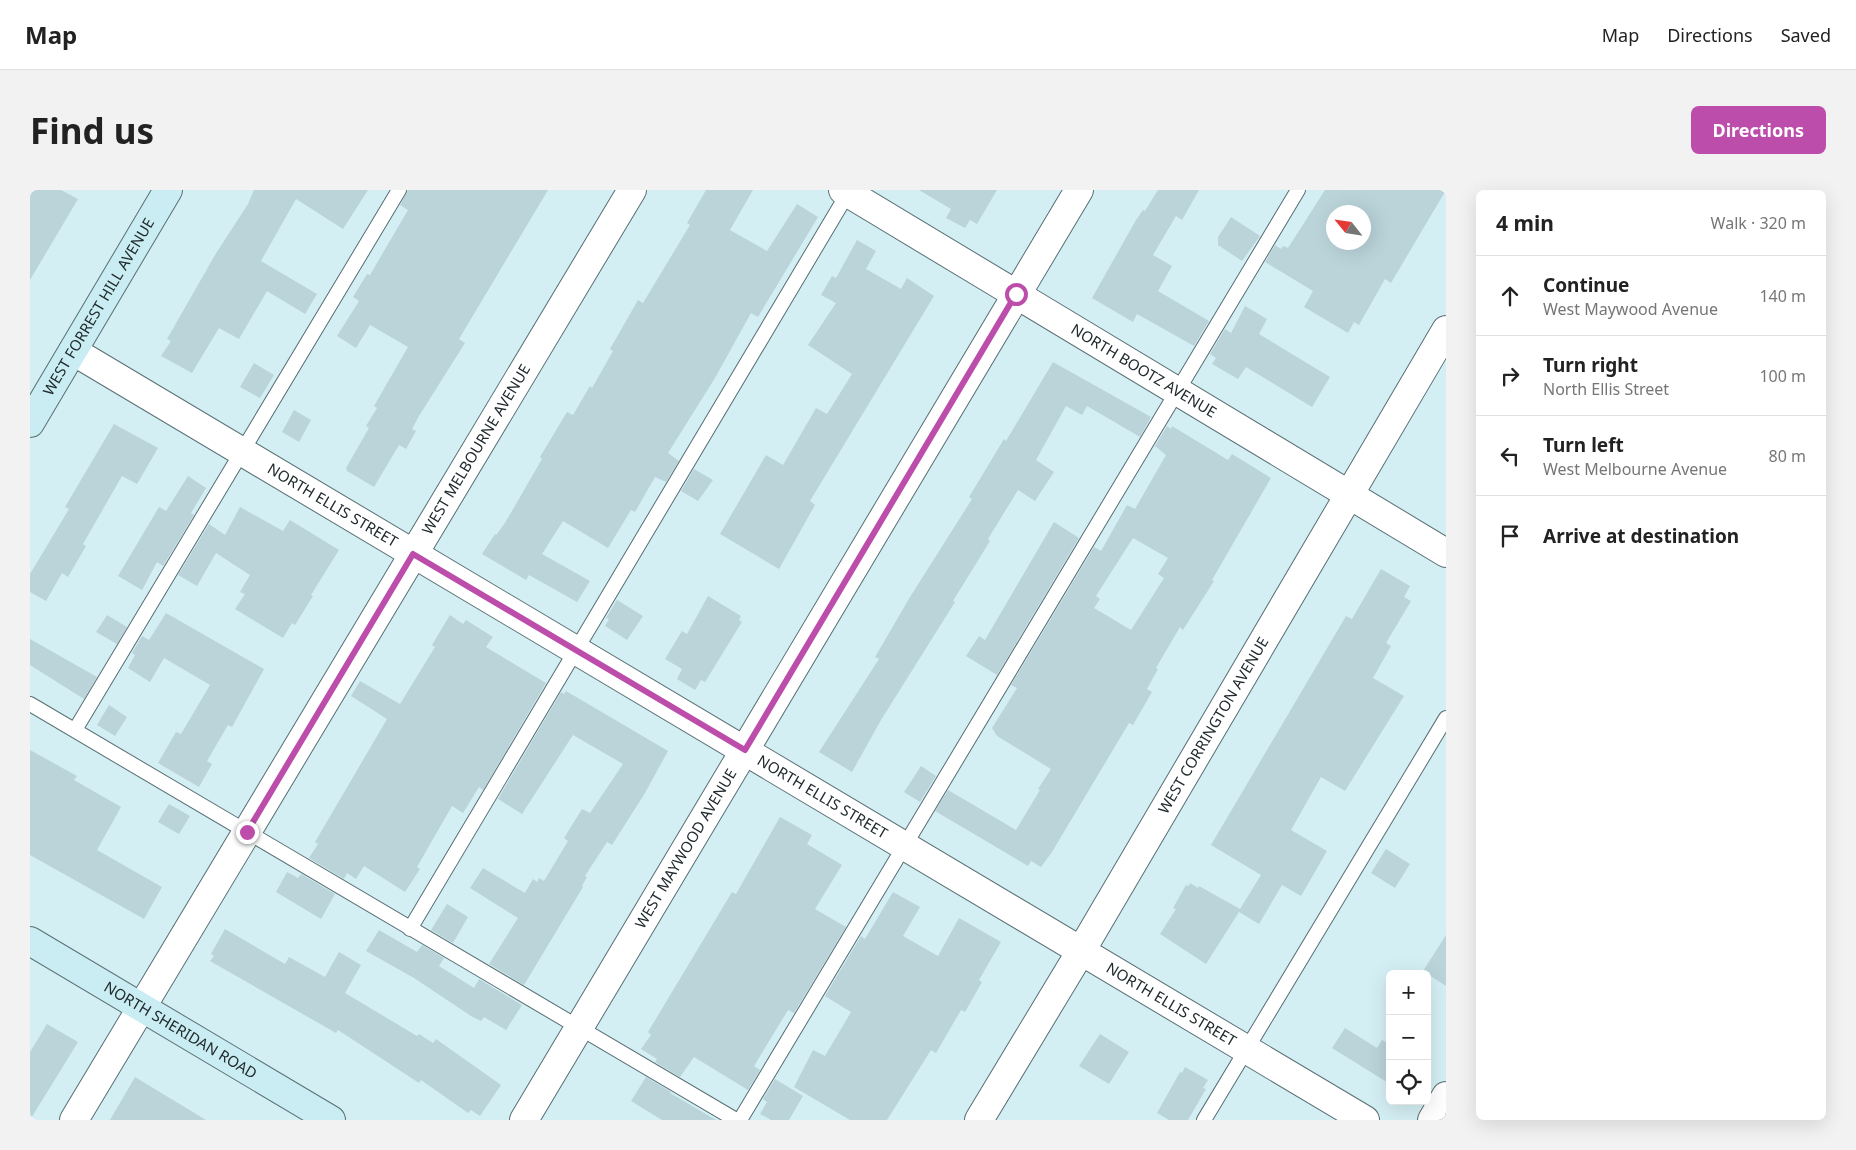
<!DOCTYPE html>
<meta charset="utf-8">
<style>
:root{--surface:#fff;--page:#f2f2f2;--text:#222;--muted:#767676;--line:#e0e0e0;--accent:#bd4daa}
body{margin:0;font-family:"Noto Sans",sans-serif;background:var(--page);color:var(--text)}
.controls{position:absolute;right:15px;bottom:15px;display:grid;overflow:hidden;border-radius:8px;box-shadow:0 5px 20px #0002}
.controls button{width:45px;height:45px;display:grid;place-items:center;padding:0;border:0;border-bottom:1px solid var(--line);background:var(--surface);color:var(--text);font:25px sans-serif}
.compass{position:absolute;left:1296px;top:15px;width:45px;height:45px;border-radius:50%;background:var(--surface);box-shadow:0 5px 20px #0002;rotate:300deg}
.stop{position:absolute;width:15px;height:15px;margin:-11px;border:4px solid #bd4daa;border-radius:50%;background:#fff}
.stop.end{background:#bd4daa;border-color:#fff;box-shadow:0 1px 5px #0008}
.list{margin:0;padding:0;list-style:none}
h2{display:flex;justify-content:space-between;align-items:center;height:65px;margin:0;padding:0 20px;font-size:21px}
h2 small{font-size:16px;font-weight:400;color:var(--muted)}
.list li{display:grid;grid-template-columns:32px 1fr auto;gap:15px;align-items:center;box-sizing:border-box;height:80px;padding:0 20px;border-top:1px solid var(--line)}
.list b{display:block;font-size:19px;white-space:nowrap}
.list p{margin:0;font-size:16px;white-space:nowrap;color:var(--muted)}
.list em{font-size:16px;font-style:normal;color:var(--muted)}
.icon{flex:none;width:28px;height:28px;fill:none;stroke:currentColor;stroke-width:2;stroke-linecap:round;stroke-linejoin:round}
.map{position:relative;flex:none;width:1416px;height:930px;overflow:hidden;border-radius:8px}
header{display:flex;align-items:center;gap:30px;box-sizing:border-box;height:70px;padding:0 25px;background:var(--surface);border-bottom:1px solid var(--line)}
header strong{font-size:24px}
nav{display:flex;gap:28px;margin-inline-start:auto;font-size:18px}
.intro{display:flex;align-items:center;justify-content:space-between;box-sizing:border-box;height:120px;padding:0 30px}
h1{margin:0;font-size:35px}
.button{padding:12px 22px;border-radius:8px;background:var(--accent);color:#fff;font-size:18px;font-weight:700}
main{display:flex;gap:30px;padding:0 30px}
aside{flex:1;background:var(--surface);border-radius:8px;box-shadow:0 5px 20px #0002}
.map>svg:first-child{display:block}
.building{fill:#bad4d9;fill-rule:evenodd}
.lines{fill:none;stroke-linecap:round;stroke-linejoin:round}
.service-casing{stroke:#586f74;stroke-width:16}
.minor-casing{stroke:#586f74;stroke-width:30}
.secondary-casing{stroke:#586f74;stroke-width:30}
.service{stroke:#fff;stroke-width:14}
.minor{stroke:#fff;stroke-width:28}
.secondary{stroke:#c9edf2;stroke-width:28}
.route{stroke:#bd4daa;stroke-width:6}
.labels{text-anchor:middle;stroke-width:4;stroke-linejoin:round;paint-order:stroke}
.street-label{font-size:15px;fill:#212b2d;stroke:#fff}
</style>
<header>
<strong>Map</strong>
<nav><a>Map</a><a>Directions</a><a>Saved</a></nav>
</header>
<div class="intro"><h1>Find us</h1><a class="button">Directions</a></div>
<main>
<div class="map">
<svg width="1416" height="930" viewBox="0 0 1416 930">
<rect width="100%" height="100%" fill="#d4eff4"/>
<path class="building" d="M 0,0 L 31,0 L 48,9 L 0,90 Z
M 224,0 L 338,0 L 313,39 L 266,9 L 231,71 L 287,104 L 275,124 L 237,101 L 209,149 L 189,138 L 162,183 L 131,166 L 141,151 L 137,149 L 185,65 L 218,14 Z
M 378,0 L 518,0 L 429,149 L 435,153 L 389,226 L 382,239 L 386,241 L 376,259 L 369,255 L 344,297 L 317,281 L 316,278 L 339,238 L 336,236 L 347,218 L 344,216 L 378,157 L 340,135 L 326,158 L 307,146 L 329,111 L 323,107 L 337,84 L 340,85 L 378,20 L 370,15 Z
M 676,0 L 723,0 L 700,40 L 737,61 L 767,14 L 788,27 L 728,127 L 721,123 L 685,188 L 638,263 L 649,271 L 636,292 L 625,287 L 605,322 L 601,320 L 578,358 L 533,331 L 512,364 L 560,391 L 547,412 L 499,385 L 496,390 L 452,364 L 465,344 L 466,345 L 475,333 L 512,269 L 510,267 L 537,222 L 543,225 L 560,196 L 562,198 L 583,161 L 580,159 L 608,110 L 613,113 L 660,35 L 657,33 Z
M 889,0 L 967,0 L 947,34 L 940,30 L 935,38 L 916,28 L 921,19 Z
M 1128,0 L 1169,0 L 1152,30 L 1146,26 L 1123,65 L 1142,76 L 1128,101 L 1179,131 L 1164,156 L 1107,124 L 1103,132 L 1062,108 L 1106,30 L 1113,20 L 1115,21 Z
M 1295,0 L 1416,0 L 1361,93 L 1355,89 L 1329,135 L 1324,132 L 1318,143 L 1274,117 L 1283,101 L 1235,72 L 1245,55 L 1251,59 L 1253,56 L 1258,58 ZM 1304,22 L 1334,22 L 1334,52 L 1304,52 Z
M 1201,27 L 1230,46 L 1212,71 L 1188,55 L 1188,47 Z
M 827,50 L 846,61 L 836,79 L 871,99 L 877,88 L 904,106 L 780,311 L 785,315 L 749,379 L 690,344 L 736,265 L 753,275 L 786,218 L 797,224 L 822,184 L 778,155 L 806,113 L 791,105 L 802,86 L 806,88 Z
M 1215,116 L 1237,129 L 1229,144 L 1300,187 L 1282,217 L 1216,177 L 1208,189 L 1182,174 L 1186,168 L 1180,164 L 1195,139 L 1201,143 Z
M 1023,172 L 1121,227 L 1110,247 L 1057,216 L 1052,225 L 1036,216 L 1006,270 L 1024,282 L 1005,311 L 988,300 L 958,349 L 960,351 L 923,411 L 925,412 L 851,530 L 822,582 L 789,562 L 849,469 L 845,467 L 880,407 L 942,309 L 939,307 L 974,249 L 976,251 Z
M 224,173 L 244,185 L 230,208 L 210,197 Z
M 264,220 L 281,230 L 269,252 L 252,242 Z
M 84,234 L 128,258 L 107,294 L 92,286 L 53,354 L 56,356 L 38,387 L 32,383 L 16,411 L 0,402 L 0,384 L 39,319 L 35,317 Z
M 1137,236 L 1141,239 L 1142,236 L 1198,270 L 1202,264 L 1241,288 L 1182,390 L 1184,391 L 1153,440 L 1150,437 L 1126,478 L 1128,479 L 1117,499 L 1122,502 L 1103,535 L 1099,533 L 1022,662 L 1011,677 L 1001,671 L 998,676 L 905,621 L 918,600 L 986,640 L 1010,600 L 1008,599 L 1021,579 L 967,546 L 962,538 L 987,498 L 981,495 L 1064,357 L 1071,361 L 1097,315 L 1105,319 L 1136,265 L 1125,256 ZM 1103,348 L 1138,368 L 1128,384 L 1134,388 L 1101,440 L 1064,418 L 1070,409 L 1066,406 Z
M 664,279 L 683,290 L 668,311 L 651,301 Z
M 158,286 L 176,298 L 161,323 L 164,325 L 133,376 L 127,372 L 112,400 L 88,386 L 129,317 L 136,321 Z
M 210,317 L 253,341 L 260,330 L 309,360 L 281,405 L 283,406 L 265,435 L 262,433 L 253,448 L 205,419 L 215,404 L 210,402 L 220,385 L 186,363 L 167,396 L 148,385 L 179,334 L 195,345 Z
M 1024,332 L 1049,348 L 967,485 L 936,466 L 949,446 L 955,450 Z
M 1351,379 L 1380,396 L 1374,407 L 1381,411 L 1356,453 L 1361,456 L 1343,488 L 1374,506 L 1315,601 L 1291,587 L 1261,640 L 1297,661 L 1271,706 L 1252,695 L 1229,734 L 1209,722 L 1176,774 L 1130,744 L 1146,719 L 1143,718 L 1156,695 L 1159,696 L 1160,693 L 1168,698 L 1169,696 L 1210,719 L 1231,685 L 1181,655 L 1316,426 L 1322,429 Z
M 678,406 L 711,426 L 709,430 L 712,432 L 675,492 L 671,490 L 665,500 L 647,489 L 652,479 L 635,469 L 652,441 L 657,444 Z
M 587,410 L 613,426 L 597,450 L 575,436 L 579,429 L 576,428 Z
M 136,423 L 234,479 L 202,537 L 198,535 L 177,571 L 182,574 L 169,597 L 128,573 L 146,542 L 151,544 L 180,495 L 134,468 L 120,492 L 98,478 L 105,465 L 102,463 L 112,446 L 119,450 Z
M 77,425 L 97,437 L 87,454 L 66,442 Z
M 420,425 L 433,434 L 436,430 L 463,447 L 456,457 L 516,493 L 453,600 L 449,597 L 433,623 L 422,616 L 387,677 L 390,679 L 375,702 L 334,676 L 326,689 L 317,683 L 314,689 L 279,668 L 288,654 L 285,652 L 357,529 L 321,506 L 330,491 L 370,514 L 405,457 L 402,455 Z
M 0,449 L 67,487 L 54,509 L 0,475 Z
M 536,501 L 638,561 L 615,603 L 582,655 L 577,652 L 555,686 L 557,687 L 552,696 L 553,697 L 494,795 L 459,774 L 488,728 L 440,698 L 453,678 L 495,703 L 503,689 L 507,692 L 509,688 L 514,691 L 538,651 L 534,648 L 552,619 L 560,623 L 593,574 L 543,545 L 492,624 L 468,609 L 531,502 L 534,504 Z
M 79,515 L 97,527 L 85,546 L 67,535 Z
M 0,560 L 47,586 L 44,590 L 91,617 L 67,660 L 132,697 L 114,729 L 0,665 Z
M 891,576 L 906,586 L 890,612 L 874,602 Z
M 139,614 L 160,626 L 149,644 L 128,632 Z
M 750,627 L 782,645 L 777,654 L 812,675 L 785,719 L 816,737 L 764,823 L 758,820 L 724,876 L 730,880 L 718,900 L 664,867 L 650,887 L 625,872 L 627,869 L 611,859 L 621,845 L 618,842 L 702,702 L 706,704 Z
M 1356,659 L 1380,674 L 1365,698 L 1341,683 Z
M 257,682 L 268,688 L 271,684 L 305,704 L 291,729 L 246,702 Z
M 863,702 L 890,717 L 873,746 L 908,766 L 929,728 L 971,752 L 949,790 L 952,792 L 935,822 L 931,820 L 906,863 L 901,860 L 857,930 L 820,930 L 764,897 L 783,860 L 795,866 L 821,822 L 795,806 L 831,746 L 835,749 Z
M 417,714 L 438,727 L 423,753 L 401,740 Z
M 195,739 L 255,774 L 259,767 L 295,787 L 309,762 L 331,775 L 315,803 L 387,846 L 389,844 L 403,853 L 406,849 L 471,895 L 450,926 L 441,920 L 438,923 L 391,890 L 389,893 L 308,840 L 306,843 L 180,771 L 184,766 L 181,764 Z
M 349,740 L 387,762 L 392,755 L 414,768 L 409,776 L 444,798 L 449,789 L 492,815 L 476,840 L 454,827 L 451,831 L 441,826 L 384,788 L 336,761 Z
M 1416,745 L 1416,796 L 1393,781 Z
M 17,834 L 48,852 L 0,930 L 0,862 Z
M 1315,838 L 1347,858 L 1352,850 L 1360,854 L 1360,894 L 1302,858 Z
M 1070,844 L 1099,862 L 1079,894 L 1049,876 Z
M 1155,877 L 1178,890 L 1173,898 L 1176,899 L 1158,930 L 1139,930 L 1127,923 L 1150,882 L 1152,883 Z
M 105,887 L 176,930 L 80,930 Z
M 616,887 L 641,902 L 640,903 L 686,930 L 632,930 L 601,911 Z
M 745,889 L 773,906 L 759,930 L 741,930 L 730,924 L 737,912 L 733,909 Z"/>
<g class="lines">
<defs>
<path id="service" d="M 0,514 L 706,930
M 45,540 L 369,0
M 380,739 L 818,3
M 710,930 L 1268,0
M 1174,930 L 1416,528"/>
<g id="minor">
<path id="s1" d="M 813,0 L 1416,363"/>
<path id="s2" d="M 43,161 L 1335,930"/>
<path id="s3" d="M 44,930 L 602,0"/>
<path id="s4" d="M 494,930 L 1049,0"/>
<path id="s5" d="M 949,930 L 1051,761 L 1416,140"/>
<path d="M 1402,930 L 1416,906"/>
</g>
<g id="secondary">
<path id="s6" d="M 0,233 L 138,0"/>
<path id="s7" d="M 0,751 L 301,930"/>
</g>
</defs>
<use href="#service" class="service-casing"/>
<use href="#minor" class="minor-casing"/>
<use href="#secondary" class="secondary-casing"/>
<use href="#service" class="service"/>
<use href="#minor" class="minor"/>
<use href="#secondary" class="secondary"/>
</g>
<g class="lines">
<path class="route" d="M 217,642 L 383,364 L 715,560 L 986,104"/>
</g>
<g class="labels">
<g class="street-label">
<text dy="5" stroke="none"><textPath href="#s6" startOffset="135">WEST FORREST HILL AVENUE</textPath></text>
<text dy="5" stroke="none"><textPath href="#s1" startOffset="351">NORTH BOOTZ AVENUE</textPath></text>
<text dy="5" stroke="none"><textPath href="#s3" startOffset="782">WEST MELBOURNE AVENUE</textPath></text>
<text dy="5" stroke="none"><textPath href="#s2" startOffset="302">NORTH ELLIS STREET</textPath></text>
<text dy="5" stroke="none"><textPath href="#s5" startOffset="459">WEST CORRINGTON AVENUE</textPath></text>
<text dy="5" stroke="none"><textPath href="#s2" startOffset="872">NORTH ELLIS STREET</textPath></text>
<text dy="5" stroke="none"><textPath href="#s4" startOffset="316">WEST MAYWOOD AVENUE</textPath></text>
<text dy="5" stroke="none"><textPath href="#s2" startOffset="1278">NORTH ELLIS STREET</textPath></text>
<text dy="5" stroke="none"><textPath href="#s7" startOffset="175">NORTH SHERIDAN ROAD</textPath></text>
</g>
</g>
</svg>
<div class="controls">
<button>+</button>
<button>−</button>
<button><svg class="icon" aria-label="locate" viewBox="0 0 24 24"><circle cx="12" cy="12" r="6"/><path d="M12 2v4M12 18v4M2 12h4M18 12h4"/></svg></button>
</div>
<svg class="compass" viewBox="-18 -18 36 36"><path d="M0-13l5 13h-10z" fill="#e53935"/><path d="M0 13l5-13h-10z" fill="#767676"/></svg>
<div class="stop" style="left:986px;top:104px"></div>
<div class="stop end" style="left:217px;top:642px"></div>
</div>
<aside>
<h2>4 min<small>Walk · 320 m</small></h2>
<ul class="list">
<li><svg class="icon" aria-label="ahead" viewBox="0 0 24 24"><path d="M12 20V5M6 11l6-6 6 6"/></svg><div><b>Continue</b><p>West Maywood Avenue</p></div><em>140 m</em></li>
<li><svg class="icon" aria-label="right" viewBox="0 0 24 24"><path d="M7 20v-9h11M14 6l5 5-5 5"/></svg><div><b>Turn right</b><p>North Ellis Street</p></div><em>100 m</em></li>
<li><svg class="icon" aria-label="left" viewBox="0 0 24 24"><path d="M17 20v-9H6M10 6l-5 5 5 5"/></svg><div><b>Turn left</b><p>West Melbourne Avenue</p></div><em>80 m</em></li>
<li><svg class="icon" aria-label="arrive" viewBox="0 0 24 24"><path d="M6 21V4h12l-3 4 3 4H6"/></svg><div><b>Arrive at destination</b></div></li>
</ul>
</aside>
</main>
